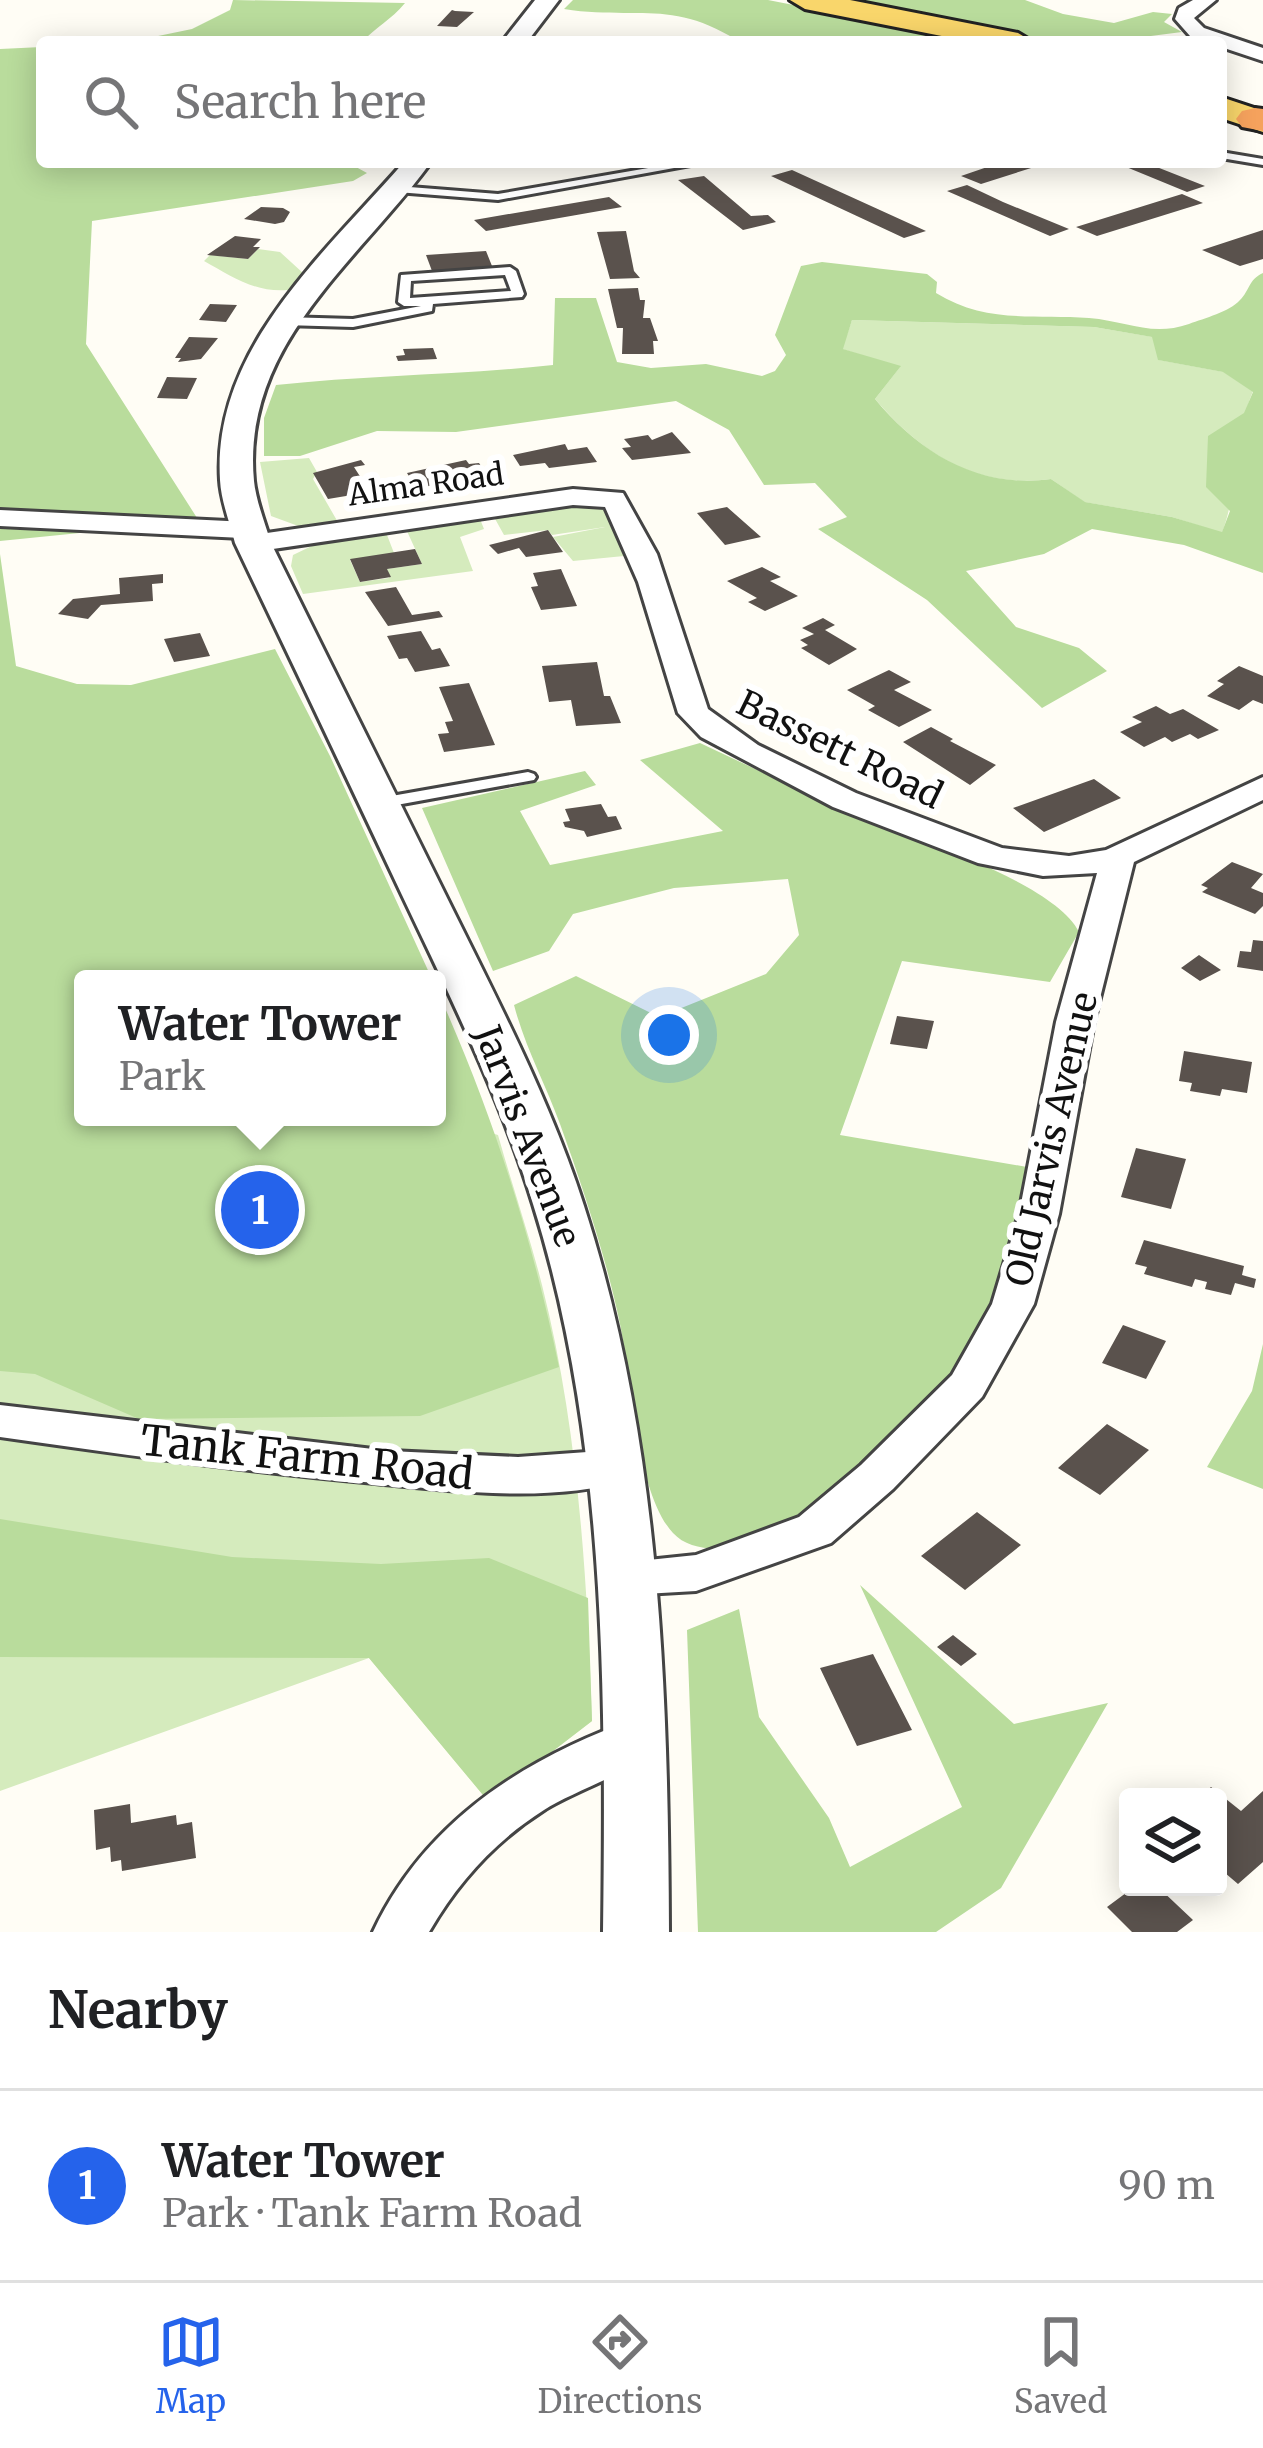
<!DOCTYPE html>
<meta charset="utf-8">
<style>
:root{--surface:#fff;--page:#f2f2f2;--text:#202124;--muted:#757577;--line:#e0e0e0;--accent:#2563eb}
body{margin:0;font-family:Merriweather,serif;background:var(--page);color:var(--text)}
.controls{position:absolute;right:36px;bottom:36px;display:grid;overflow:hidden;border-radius:12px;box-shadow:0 6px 30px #0003}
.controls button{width:108px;height:108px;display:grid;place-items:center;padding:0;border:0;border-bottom:3px solid var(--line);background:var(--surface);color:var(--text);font:60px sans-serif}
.you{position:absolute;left:669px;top:1035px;width:42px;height:42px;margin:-30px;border:9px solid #fff;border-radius:50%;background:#1a73e8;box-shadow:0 0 0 18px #1a73e833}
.badge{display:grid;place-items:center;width:78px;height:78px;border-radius:50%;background:var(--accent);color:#fff;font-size:39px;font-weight:700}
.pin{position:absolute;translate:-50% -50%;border:6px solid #fff;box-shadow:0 3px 12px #0006}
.popup{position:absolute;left:74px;top:970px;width:372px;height:156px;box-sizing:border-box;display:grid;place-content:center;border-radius:12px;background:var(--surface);filter:drop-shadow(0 3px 9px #0005);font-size:39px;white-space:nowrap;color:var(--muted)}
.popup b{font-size:45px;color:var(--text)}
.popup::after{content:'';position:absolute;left:50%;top:100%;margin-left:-24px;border:24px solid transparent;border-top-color:var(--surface)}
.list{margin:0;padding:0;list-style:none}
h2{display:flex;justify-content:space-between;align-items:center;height:156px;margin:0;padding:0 48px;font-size:51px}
h2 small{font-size:39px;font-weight:400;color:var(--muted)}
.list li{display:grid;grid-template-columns:78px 1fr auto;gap:36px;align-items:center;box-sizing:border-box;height:192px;padding:0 48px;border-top:3px solid var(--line)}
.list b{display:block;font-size:45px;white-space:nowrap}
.list p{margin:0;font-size:39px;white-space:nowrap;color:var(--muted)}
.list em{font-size:39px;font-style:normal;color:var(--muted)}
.icon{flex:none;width:66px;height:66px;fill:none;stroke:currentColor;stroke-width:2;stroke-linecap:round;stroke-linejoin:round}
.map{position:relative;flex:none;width:1263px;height:1932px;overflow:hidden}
.search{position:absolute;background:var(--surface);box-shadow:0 6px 30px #0003;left:36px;right:36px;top:36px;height:132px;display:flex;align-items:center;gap:30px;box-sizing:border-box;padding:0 42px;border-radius:12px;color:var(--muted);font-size:45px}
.sheet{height:348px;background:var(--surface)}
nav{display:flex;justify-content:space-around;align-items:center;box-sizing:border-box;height:168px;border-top:3px solid var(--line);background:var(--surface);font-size:33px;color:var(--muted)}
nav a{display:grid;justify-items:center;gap:6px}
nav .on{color:var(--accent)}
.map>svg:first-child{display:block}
.green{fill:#d5ebbd}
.forest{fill:#b9dc9c;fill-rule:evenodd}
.building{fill:#5a524d}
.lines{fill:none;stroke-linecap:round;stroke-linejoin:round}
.service-casing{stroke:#444;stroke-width:6}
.minor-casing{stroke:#444;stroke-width:6}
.tertiary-casing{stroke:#444;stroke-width:6}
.primary-casing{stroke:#222;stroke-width:6}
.motorway-casing{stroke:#222;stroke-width:6}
.service{fill:#fff;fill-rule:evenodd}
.minor{fill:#fff;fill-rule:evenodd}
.tertiary{fill:#fff;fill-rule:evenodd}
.primary{fill:#f9d66b;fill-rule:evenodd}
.motorway{fill:#f5a25d;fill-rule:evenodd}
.labels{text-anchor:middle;stroke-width:12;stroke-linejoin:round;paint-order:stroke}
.far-street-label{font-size:30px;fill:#111;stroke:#fff}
.street-label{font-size:36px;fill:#111;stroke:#fff}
.near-street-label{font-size:42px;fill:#111;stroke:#fff}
</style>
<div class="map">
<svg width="1263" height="1932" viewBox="0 0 1263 1932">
<rect width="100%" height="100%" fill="#fffdf5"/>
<path class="green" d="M 258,249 L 280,252 L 303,273 L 288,290 C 255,293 231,276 204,261 L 210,255 L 248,259 Z
M 852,320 L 1094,327 L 1153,337 L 1159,360 L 1224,372 L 1253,391 C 1234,437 1239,487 1222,533 L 1172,517 L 1084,502 L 1051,479 C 975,489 922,454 875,399 L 900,367 L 842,349 Z
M 309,458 L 317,472 L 313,479 L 339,524 L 301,527 L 271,516 L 260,462 Z
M 579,503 L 605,508 L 624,556 L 573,561 L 553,537 L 605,527 L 552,535 L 548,530 L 504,535 L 494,517 Z
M 480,519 L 484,529 L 460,537 L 473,571 L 303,594 L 291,566 L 293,555 L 320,542 L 378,533 L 387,535 L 394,553 L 350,560 L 360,582 L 389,578 L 387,569 L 422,564 L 406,529 Z
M 0,838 L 83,979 L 83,1117 L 437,1117 L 498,1135 C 512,1185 529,1234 542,1285 C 578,1427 587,1575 592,1721 L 488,1801 L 369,1658 L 0,1791 Z"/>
<path class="forest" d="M 233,0 L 405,3 C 391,20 376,27 362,42 L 129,42 L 192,29 L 230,10 Z
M 573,0 L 768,0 L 982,42 L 727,42 L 730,36 C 668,0 632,20 564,9 Z
M 843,0 L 1025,0 L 1063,14 L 1114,23 L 1153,12 L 1172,14 L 1164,22 L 1182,32 L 1104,42 L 1046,42 Z
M 42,47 L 42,162 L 280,162 L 356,167 L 367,173 L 353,181 L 92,221 L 86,344 L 199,521 L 0,541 L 0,49 Z
M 822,262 L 927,274 L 937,282 L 936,293 C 986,324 1034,314 1089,318 C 1127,321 1151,337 1189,324 C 1205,318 1229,312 1240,300 C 1250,290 1248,280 1263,273 L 1263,573 L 1184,545 L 1092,529 L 1044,554 L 966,571 L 1016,627 L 1079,648 L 1107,671 L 1042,708 L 927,600 L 818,529 L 847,517 L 815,483 L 764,485 L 729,430 L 676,401 L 456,432 L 377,431 L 300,456 L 264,456 L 264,418 L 276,385 C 368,375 460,375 553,365 L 555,298 L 596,298 L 617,362 L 651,368 L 706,364 L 762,376 L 775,371 L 786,355 L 775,335 L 801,266 ZM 852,320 L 1094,327 L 1152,337 L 1158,360 L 1223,372 L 1253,392 L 1244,413 L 1208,436 L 1206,487 L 1230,511 L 1222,532 L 1172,517 L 1085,502 L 1051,479 C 978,489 920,453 875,399 L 901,366 L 843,349 Z
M 0,554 L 16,666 L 77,684 L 131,685 L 275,649 L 330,756 L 432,979 L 83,979 L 83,1117 L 437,1117 L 437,990 C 492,1111 532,1237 559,1367 L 420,1416 L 139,1419 L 35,1374 L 0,1371 Z
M 700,743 C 745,764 790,786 835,806 C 891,831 1053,879 1079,932 L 1050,982 L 902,961 L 840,1135 L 1027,1167 C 1022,1230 1004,1294 972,1349 C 949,1390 847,1489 808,1519 C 778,1541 702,1565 673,1533 C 637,1494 631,1380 620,1324 C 606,1257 583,1188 560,1124 C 545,1083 525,1047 514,1005 L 576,976 L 659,1017 L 766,974 L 799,935 L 788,879 L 674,888 L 573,914 L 549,951 L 493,971 L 422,808 L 585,771 L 596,785 L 520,811 L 550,865 L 723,831 L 640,760 Z
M 1263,1344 L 1263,1489 L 1207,1467 L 1252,1391 Z
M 0,1519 L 232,1557 L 381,1564 L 489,1558 L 588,1598 L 592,1721 L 488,1801 L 369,1658 L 0,1657 Z
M 860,1585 L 1014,1724 L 1108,1703 L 1001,1888 L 936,1932 L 698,1932 L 687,1630 L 739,1609 L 759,1717 L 829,1818 L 850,1867 L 962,1807 Z"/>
<path class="building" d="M 452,10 L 455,11 L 474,12 L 457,27 L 437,26 Z
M 1114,162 L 1144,162 L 1205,186 L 1187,192 Z
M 999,163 L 1002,164 L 1047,163 L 981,184 L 961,176 Z
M 792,170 L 926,231 L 904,238 L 771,176 Z
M 704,176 L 751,216 L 768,215 L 776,222 L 743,230 L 678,180 Z
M 967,185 L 1003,202 L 1069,229 L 1050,236 L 947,191 Z
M 1182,194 L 1203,203 L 1097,236 L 1076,227 Z
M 609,197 L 622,207 L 486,231 L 474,220 Z
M 261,207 L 283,208 L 290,212 L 284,222 L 275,224 L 244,219 Z
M 1263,230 L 1263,259 L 1240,266 L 1202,250 Z
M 626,231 L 634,271 L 640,278 L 610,279 L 597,232 Z
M 235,236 L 261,239 L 253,247 L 260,247 L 248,259 L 207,255 Z
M 486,251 L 492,266 L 432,271 L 426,255 Z
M 638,288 L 640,300 L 645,300 L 643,318 L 650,318 L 658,341 L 653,341 L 654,354 L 622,354 L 623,328 L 617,328 L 608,289 Z
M 210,304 L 237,305 L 226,322 L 199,320 Z
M 189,337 L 218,338 L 201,359 L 178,362 L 181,358 L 175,358 Z
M 433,348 L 437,359 L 398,361 L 396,356 L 405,355 L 403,349 Z
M 167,377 L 197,378 L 187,399 L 157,398 Z
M 672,432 L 691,453 L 632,460 L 622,448 L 631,447 L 624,439 L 648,435 L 652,440 Z
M 565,444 L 568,450 L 587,447 L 597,462 L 549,468 L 545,463 L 520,466 L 513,455 Z
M 361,460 L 365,465 L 354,467 L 370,492 L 328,499 L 313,473 Z
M 466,460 L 469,464 L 479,463 L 488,477 L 416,488 L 407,473 Z
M 727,507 L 761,537 L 725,545 L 697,513 Z
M 548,530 L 563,552 L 526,557 L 519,548 L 498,554 L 489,545 Z
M 415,549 L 422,564 L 387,569 L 391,577 L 360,582 L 350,559 Z
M 762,567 L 781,577 L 770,581 L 798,596 L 765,611 L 748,602 L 757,598 L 727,581 Z
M 561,569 L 577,606 L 541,610 L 531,587 L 538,586 L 533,573 Z
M 163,574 L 163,583 L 152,584 L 153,601 L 101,605 L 88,619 L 58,614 L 73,599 L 120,594 L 119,578 Z
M 396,587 L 412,615 L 439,611 L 443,617 L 388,626 L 365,592 Z
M 823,618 L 835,625 L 825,630 L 857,649 L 829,665 L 801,648 L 808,645 L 800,640 L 814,634 L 802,628 Z
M 421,631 L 432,650 L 440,648 L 450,666 L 415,672 L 407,658 L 399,659 L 387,636 Z
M 200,633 L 210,656 L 174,662 L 164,639 Z
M 597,662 L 604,696 L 610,696 L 621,723 L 576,726 L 571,700 L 549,702 L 542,666 Z
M 1239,666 L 1263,676 L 1263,704 L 1253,700 L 1239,710 L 1207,696 L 1224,684 L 1217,681 Z
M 889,670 L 911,682 L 894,690 L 932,710 L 899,727 L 868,710 L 875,706 L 847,690 Z
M 469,683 L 495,745 L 444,752 L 438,734 L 449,733 L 445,722 L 453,721 L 439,687 Z
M 1156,706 L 1170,714 L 1183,709 L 1219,730 L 1198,739 L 1190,734 L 1172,742 L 1165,737 L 1144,747 L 1120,732 L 1142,722 L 1132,717 Z
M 931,727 L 953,739 L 950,741 L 996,765 L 970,785 L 903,742 Z
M 1094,779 L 1121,798 L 1044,832 L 1013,808 Z
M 601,804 L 608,817 L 616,816 L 622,829 L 587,837 L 584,831 L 565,827 L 563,822 L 570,821 L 565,809 Z
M 1232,862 L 1263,874 L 1251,888 L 1263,893 L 1263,906 L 1255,914 L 1202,892 L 1208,888 L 1201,885 Z
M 1253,940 L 1263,941 L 1263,971 L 1237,967 L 1240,951 L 1251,952 Z
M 1199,955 L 1221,970 L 1200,981 L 1181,968 Z
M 897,1016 L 934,1021 L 927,1049 L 890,1044 Z
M 1184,1051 L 1252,1062 L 1247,1093 L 1222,1089 L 1220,1096 L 1190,1091 L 1192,1083 L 1179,1081 Z
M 1136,1148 L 1186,1159 L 1171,1209 L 1121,1197 Z
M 1144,1240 L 1244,1266 L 1242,1275 L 1256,1279 L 1254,1288 L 1235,1283 L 1231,1295 L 1205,1289 L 1207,1282 L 1195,1279 L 1192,1287 L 1144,1274 L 1147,1267 L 1135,1264 Z
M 1123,1325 L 1166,1341 L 1146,1379 L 1102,1363 Z
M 1107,1424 L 1149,1450 L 1100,1495 L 1058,1468 Z
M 977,1512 L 1021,1545 L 965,1590 L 921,1556 Z
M 953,1635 L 977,1654 L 961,1666 L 937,1647 Z
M 873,1654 L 912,1730 L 857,1746 L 820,1668 Z
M 1211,1787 L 1241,1811 L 1263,1791 L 1263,1862 L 1238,1884 L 1218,1867 L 1218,1797 L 1200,1797 Z
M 130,1804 L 131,1823 L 176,1815 L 177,1825 L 192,1822 L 196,1858 L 122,1871 L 121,1860 L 111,1862 L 110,1847 L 96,1850 L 94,1810 Z
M 1134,1887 L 1158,1887 L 1193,1920 L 1177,1932 L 1132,1932 L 1107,1907 Z"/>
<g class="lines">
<defs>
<path id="service" d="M 1221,152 L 1263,159 L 1263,165 L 1221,158 Z
M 683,162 L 707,162 L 498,200 L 397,192 L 391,189 L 397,186 L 498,194 Z
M 510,267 L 516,271 L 524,294 L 522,297 L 433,304 L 432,311 L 353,327 L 284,325 L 278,321 L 284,317 L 353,319 L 421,306 L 404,306 L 398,302 L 401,275 ZM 505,275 L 511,291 L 410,298 L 411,281 Z
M 528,772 L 534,774 L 536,777 L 534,780 L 380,808 L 372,803 L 380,798 Z"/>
<path id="minor" d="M 1193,0 L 1216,0 L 1194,18 L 1204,28 L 1263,48 L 1263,61 L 1221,47 L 1221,42 L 1190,36 L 1175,19 L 1179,8 Z
M 573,489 L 623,493 L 657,554 L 708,709 L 758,745 L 856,793 L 1002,848 L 1069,856 L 1106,850 L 1263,777 L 1263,800 L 1134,862 L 1094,1022 L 1059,1214 L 1034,1304 L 982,1397 L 893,1489 L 831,1543 L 696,1591 L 627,1595 L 610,1590 L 603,1577 L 610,1564 L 696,1555 L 799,1517 L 861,1465 L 952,1375 L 992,1304 L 1019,1214 L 1056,1022 L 1097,873 L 1043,876 L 978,863 L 833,807 L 701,737 L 678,713 L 638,582 L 605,507 L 573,505 L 253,552 L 243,549 L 239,543 L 242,538 L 0,526 L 0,510 L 248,522 L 258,524 L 260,534 Z
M 0,1405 L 390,1451 L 518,1457 L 615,1450 L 631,1455 L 638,1467 L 631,1479 C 551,1504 456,1491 375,1483 C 249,1472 125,1455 0,1437 Z
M 638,1718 L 656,1724 L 663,1739 C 649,1767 574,1790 544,1810 C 495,1841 458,1882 429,1932 L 373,1932 C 425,1821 526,1757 638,1718 Z"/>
<path id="tertiary" d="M 535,0 L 559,0 L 527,42 L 502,42 Z
M 404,162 L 431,162 C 359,261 241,344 254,481 C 256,501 265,523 271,543 C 331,665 392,786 452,908 C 500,1005 551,1103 584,1206 C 660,1440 668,1688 669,1932 L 603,1932 C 606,1693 606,1435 533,1204 C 500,1097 450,996 402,895 C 347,778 291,660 235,543 C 230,523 221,501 220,480 C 212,349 325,253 404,162 Z"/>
<path id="primary" d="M 790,0 L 850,0 L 1018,33 L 1033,42 L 972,42 L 805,9 Z
M 1221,97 L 1263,111 L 1263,132 L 1221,118 Z"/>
<path id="motorway" d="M 1255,108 L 1263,109 L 1263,131 L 1242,127 L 1236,119 L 1242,111 Z"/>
</defs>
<use href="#service" class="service-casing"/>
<use href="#minor" class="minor-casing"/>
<use href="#tertiary" class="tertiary-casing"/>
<use href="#primary" class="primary-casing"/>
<use href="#motorway" class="motorway-casing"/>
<use href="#service" class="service"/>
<use href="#minor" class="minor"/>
<use href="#tertiary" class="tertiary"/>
<use href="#primary" class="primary"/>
<use href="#motorway" class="motorway"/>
</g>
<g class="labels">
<g class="far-street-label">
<text transform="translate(426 485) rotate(-8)" y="10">Alma Road</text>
</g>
<g class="street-label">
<text transform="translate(840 749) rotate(26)" y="13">Bassett Road</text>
<text transform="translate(528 1136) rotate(69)" y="13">Jarvis Avenue</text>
<text transform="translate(1051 1139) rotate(-77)" y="13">Old Jarvis Avenue</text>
</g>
<g class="near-street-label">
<text transform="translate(307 1457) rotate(6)" y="15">Tank Farm Road</text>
</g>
</g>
</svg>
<div class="controls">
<button><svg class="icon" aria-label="layers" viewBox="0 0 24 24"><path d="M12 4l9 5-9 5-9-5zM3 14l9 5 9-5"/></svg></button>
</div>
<div class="you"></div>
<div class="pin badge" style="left:260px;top:1210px">1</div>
<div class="popup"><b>Water Tower</b>Park</div>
<div class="search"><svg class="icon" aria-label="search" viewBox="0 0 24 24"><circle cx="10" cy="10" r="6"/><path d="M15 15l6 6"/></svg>Search here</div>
</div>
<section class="sheet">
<h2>Nearby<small></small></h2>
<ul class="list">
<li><span class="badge">1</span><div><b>Water Tower</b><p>Park · Tank Farm Road</p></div><em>90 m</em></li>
</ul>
</section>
<nav>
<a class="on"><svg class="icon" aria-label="map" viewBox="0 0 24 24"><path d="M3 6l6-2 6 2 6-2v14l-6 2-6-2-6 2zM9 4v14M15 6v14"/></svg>Map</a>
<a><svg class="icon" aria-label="directions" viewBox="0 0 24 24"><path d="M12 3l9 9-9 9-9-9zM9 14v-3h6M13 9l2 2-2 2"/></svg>Directions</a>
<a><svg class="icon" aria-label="saved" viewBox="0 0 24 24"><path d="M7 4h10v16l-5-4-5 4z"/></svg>Saved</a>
</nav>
